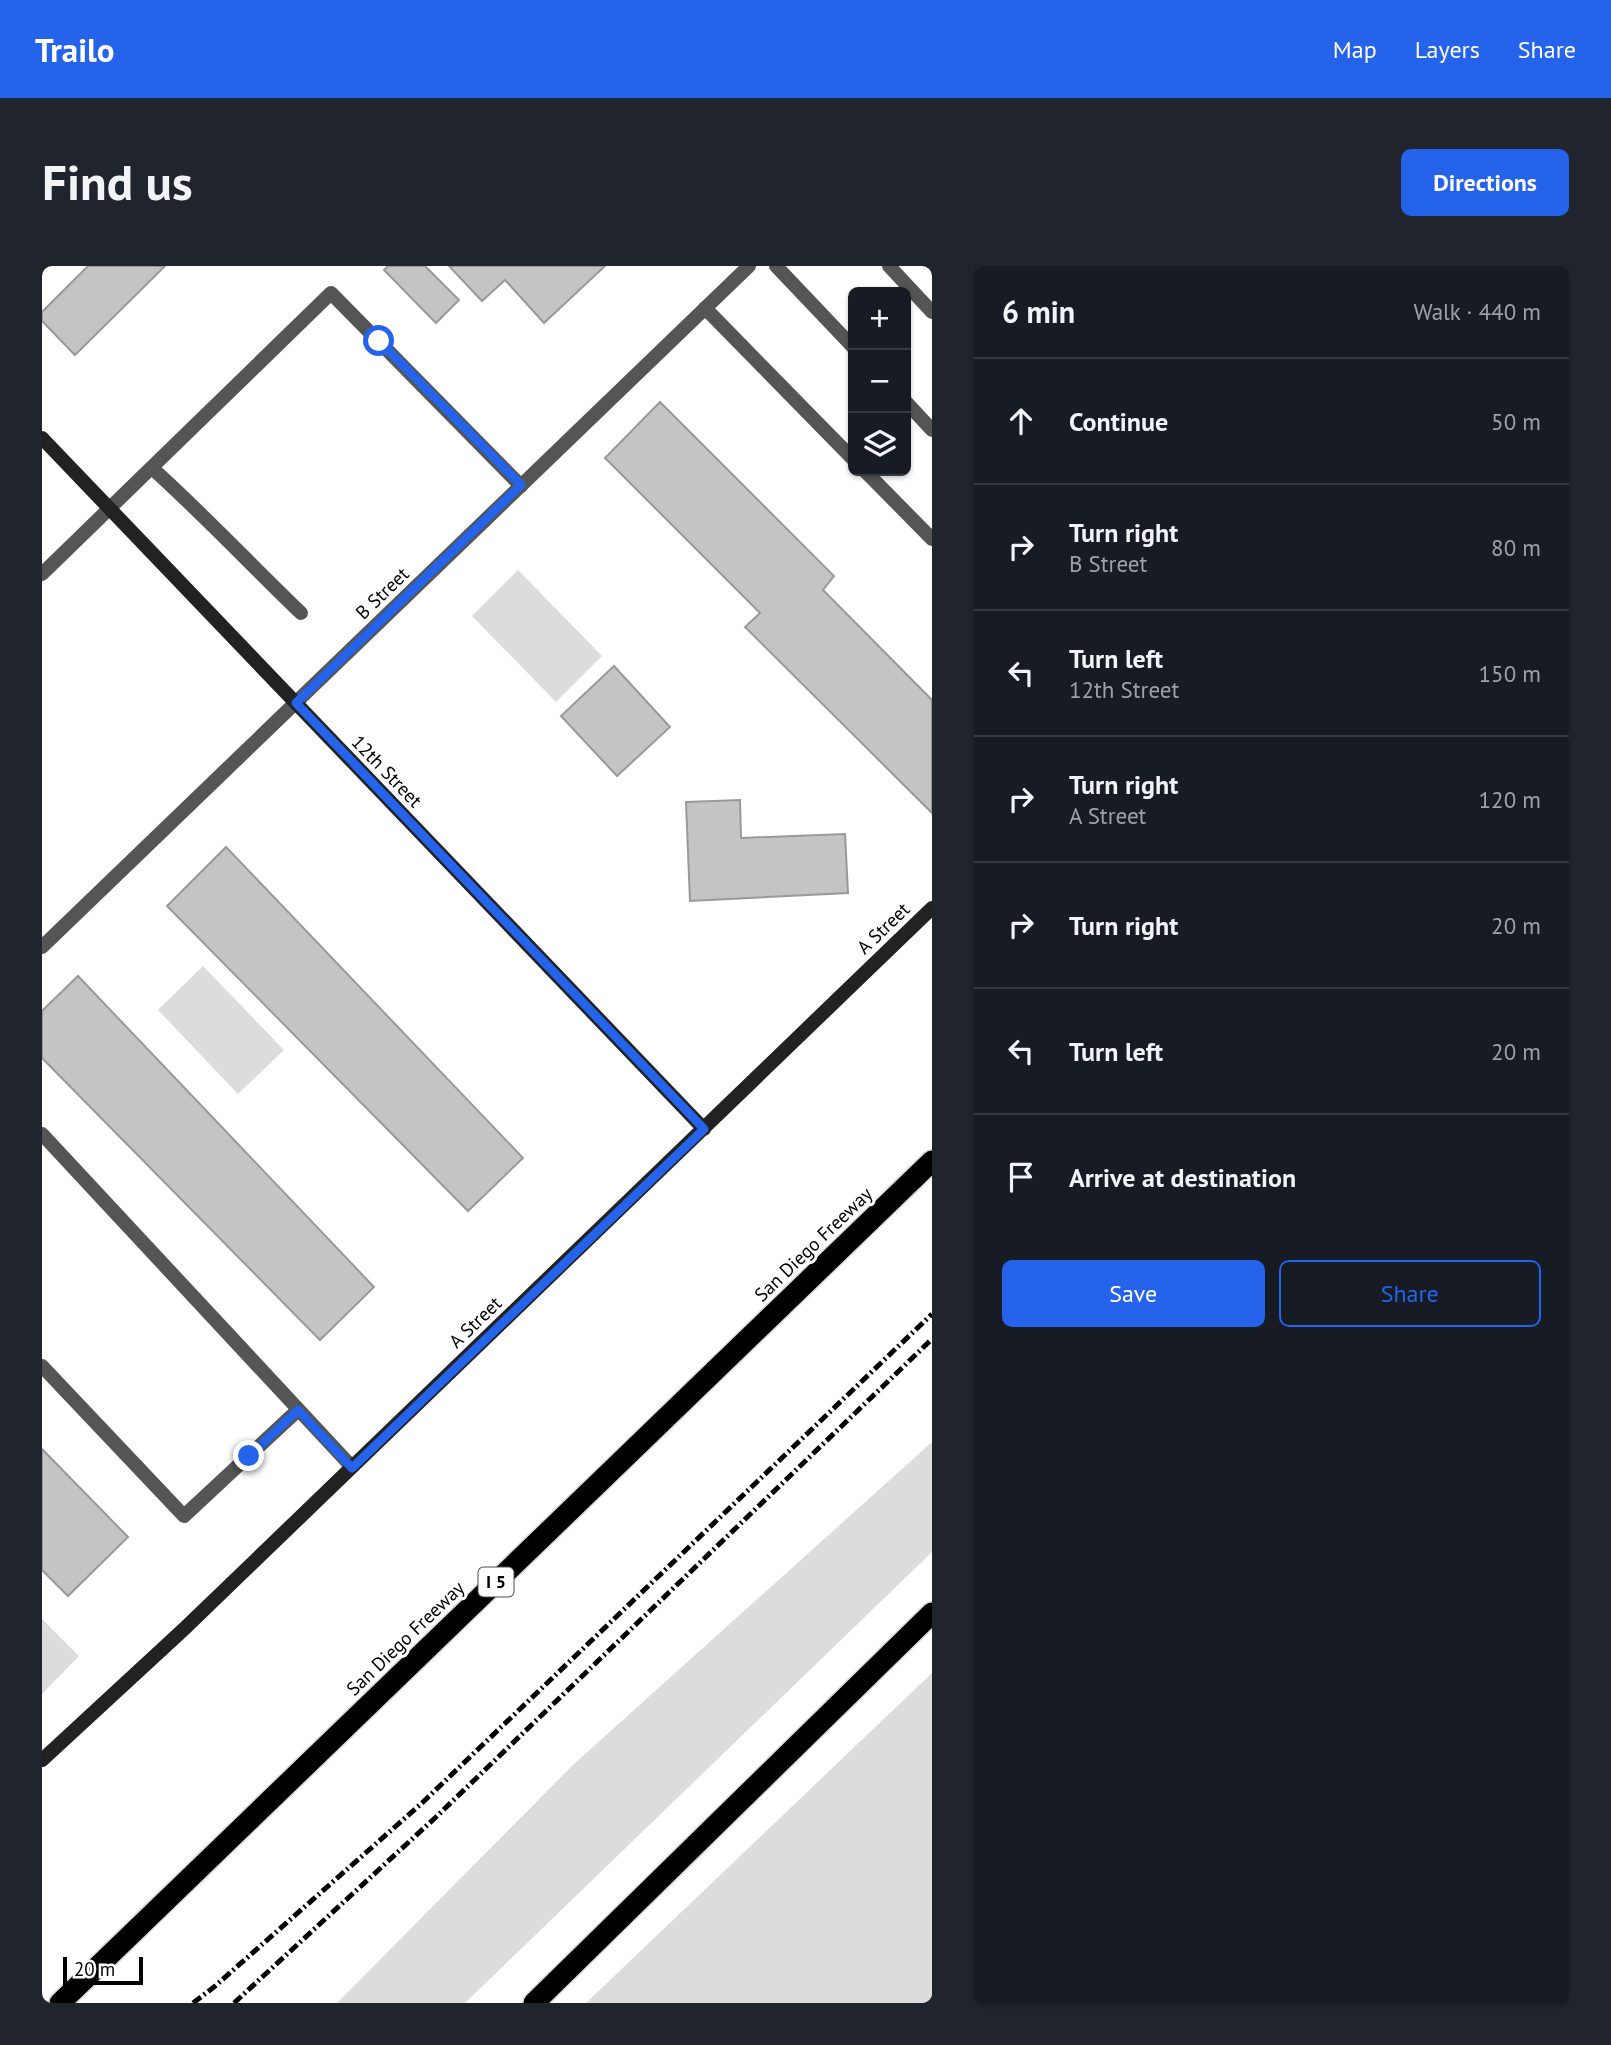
<!DOCTYPE html>
<meta charset="utf-8">
<style>
:root{--surface:#171b24;--page:#20242c;--text:#f1f3f6;--muted:#9ea1a6;--line:#363941;--accent:#2563eb}
body{margin:0;font-family:"PT Sans",sans-serif;background:var(--page);color:var(--text)}
.controls{position:absolute;right:21px;top:21px;display:grid;overflow:hidden;border-radius:10px;box-shadow:0 2px 5px #0004}
.controls button{width:63px;height:63px;display:grid;place-items:center;padding:0;border:0;border-bottom:2px solid var(--line);background:var(--surface);color:var(--text);font:35px sans-serif}
.scale{position:absolute;left:21px;bottom:18px;width:80px;box-sizing:border-box;padding-left:7px;border:4px solid #000;border-top:0;font-size:19px;line-height:24px;white-space:nowrap;color:#000;-webkit-text-stroke:5px #fff;paint-order:stroke}
.stop{position:absolute;width:21px;height:21px;margin:-16px;border:5px solid #2563eb;border-radius:50%;background:#fff}
.stop.end{background:#2563eb;border-color:#fff;box-shadow:0 2px 7px #0008}
.list{margin:0;padding:0;list-style:none}
h2{display:flex;justify-content:space-between;align-items:center;height:91px;margin:0;padding:0 28px;font-size:30px}
h2 small{font-size:23px;font-weight:400;color:var(--muted)}
.list li{display:grid;grid-template-columns:46px 1fr auto;gap:21px;align-items:center;box-sizing:border-box;height:126px;padding:0 28px;border-top:2px solid var(--line)}
.list b{display:block;font-size:26px;white-space:nowrap}
.list p{margin:0;font-size:23px;white-space:nowrap;color:var(--muted)}
.list em{font-size:23px;font-style:normal;color:var(--muted)}
.actions{display:flex;gap:14px;padding:21px 28px}
.actions a{flex:1;padding:16px 0;border:2px solid var(--accent);border-radius:10px;text-align:center;font-size:24px;color:var(--accent)}
.actions .main{background:var(--accent);color:#fff}
.icon{flex:none;width:38px;height:38px;fill:none;stroke:currentColor;stroke-width:2;stroke-linecap:round;stroke-linejoin:round}
.map{position:relative;flex:none;width:890px;height:1737px;overflow:hidden;border-radius:10px}
header{display:flex;align-items:center;gap:42px;box-sizing:border-box;height:98px;padding:0 35px;background:var(--accent);color:#fff}
header strong{font-size:33px}
nav{display:flex;gap:38px;margin-inline-start:auto;font-size:24px}
.intro{display:flex;align-items:center;justify-content:space-between;box-sizing:border-box;height:168px;padding:0 42px}
h1{margin:0;font-size:49px}
.button{padding:18px 32px;border-radius:10px;background:var(--accent);color:#fff;font-size:24px;font-weight:700}
main{display:flex;gap:42px;padding:0 42px}
aside{flex:1;background:var(--surface);border-radius:10px;box-shadow:0 2px 5px #0004}
.map>svg:first-child{display:block}
.green{fill:#dcdcdc}
.building{fill:#c4c4c4;stroke:#999;stroke-width:2}
.lines{fill:none;stroke-linecap:round;stroke-linejoin:round}
.highway-casing{stroke:#dbdbdb;stroke-width:24}
.lane{stroke:#555;stroke-width:14}
.street{stroke:#555;stroke-width:14}
.secondary{stroke:#222;stroke-width:14}
.highway{stroke:#000;stroke-width:21}
.rail{stroke:#000;stroke-width:5;stroke-dasharray:10 3.5 2 3.5;stroke-linecap:butt}
.route{stroke:#2563eb;stroke-width:9}
.labels{text-anchor:middle;stroke-width:6;stroke-linejoin:round;paint-order:stroke}
.shield{fill:#fff;stroke:#4c4c4c;stroke-width:2}
.shield-label{font-size:18px;font-weight:bold;fill:#000}
.street-label{font-size:19px;fill:#000;stroke:#fff}
</style>
<header>
<strong>Trailo</strong>
<nav><a>Map</a><a>Layers</a><a>Share</a></nav>
</header>
<div class="intro"><h1>Find us</h1><a class="button">Directions</a></div>
<main>
<div class="map">
<svg width="890" height="1737" viewBox="0 0 890 1737">
<rect width="100%" height="100%" fill="#fff"/>
<path class="green" d="M 476,304 L 560,390 L 514,436 L 430,350 Z
M 161,700 L 242,784 L 196,828 L 116,744 Z
M 890,1176 L 890,1286 L 423,1737 L 295,1737 L 532,1498 Z
M 0,1353 L 37,1390 L 0,1428 Z
M 890,1407 L 890,1737 L 544,1737 Z"/>
<path class="building" d="M 46,0 L 123,0 L 33,89 L 0,55 L 0,46 Z
M 346,0 L 383,0 L 417,34 L 394,57 L 342,4 Z
M 407,0 L 563,0 L 502,57 L 463,14 L 440,35 Z
M 618,136 L 792,310 L 781,324 L 890,434 L 890,547 L 703,361 L 718,347 L 563,192 Z
M 572,400 L 628,461 L 575,510 L 519,450 Z
M 698,534 L 699,572 L 803,568 L 806,627 L 648,635 L 644,536 Z
M 184,581 L 481,892 L 426,945 L 125,640 Z
M 36,710 L 332,1021 L 278,1074 L 0,792 L 0,745 Z
M 0,1183 L 86,1271 L 26,1330 L 0,1304 Z"/>
<g class="lines">
<defs>
<path id="highway" d="M 18,1737 L 890,895
M 492,1737 L 890,1347"/>
</defs>
<use href="#highway" class="highway-casing"/>
<path class="lane" d="M 734,0 L 811,81
M 847,0 L 890,46
M 663,42 L 811,193
M 864,136 L 890,164
M 110,202 C 162,249 209,299 259,347
M 823,205 L 890,273
M 0,308 L 289,27 L 479,220
M 0,868 L 310,1201
M 0,1100 L 142,1250 L 256,1144"/>
<path class="street" d="M 0,681 L 707,0"/>
<path class="secondary" d="M 0,172 L 662,863
M 0,1494 L 142,1363 L 890,642"/>
<use href="#highway" class="highway"/>
<path class="rail" d="M 151,1737 L 172,1721 L 380,1537 L 890,1048
M 192,1737 L 394,1551 L 890,1073"/>
</g>
<g class="lines">
<path class="route" d="M 207,1190 L 256,1144 L 310,1202 L 662,863 L 254,437 L 479,219 L 337,75"/>
</g>
<g class="labels">
<rect class="shield" x="436.5" y="1301.5" width="35" height="29" rx="5"/>
<g class="shield-label">
<text x="454" y="1322">I 5</text>
</g>
<g class="street-label">
<text transform="translate(340 327) rotate(-44)" y="7">B Street</text>
<text transform="translate(345 505) rotate(46)" y="7">12th Street</text>
<text transform="translate(841 662) rotate(-44)" y="7">A Street</text>
<text transform="translate(771 978) rotate(-44)" y="7">San Diego Freeway</text>
<text transform="translate(433 1056) rotate(-44)" y="7">A Street</text>
<text transform="translate(363 1372) rotate(-44)" y="7">San Diego Freeway</text>
</g>
</g>
</svg>
<div class="controls">
<button>+</button>
<button>−</button>
<button><svg class="icon" aria-label="layers" viewBox="0 0 24 24"><path d="M12 4l9 5-9 5-9-5zM3 14l9 5 9-5"/></svg></button>
</div>
<div class="scale">20 m</div>
<div class="stop" style="left:337px;top:75px"></div>
<div class="stop end" style="left:207px;top:1190px"></div>
</div>
<aside>
<h2>6 min<small>Walk · 440 m</small></h2>
<ul class="list">
<li><svg class="icon" aria-label="ahead" viewBox="0 0 24 24"><path d="M12 20V5M6 11l6-6 6 6"/></svg><div><b>Continue</b></div><em>50 m</em></li>
<li><svg class="icon" aria-label="right" viewBox="0 0 24 24"><path d="M7 20v-9h11M14 6l5 5-5 5"/></svg><div><b>Turn right</b><p>B Street</p></div><em>80 m</em></li>
<li><svg class="icon" aria-label="left" viewBox="0 0 24 24"><path d="M17 20v-9H6M10 6l-5 5 5 5"/></svg><div><b>Turn left</b><p>12th Street</p></div><em>150 m</em></li>
<li><svg class="icon" aria-label="right" viewBox="0 0 24 24"><path d="M7 20v-9h11M14 6l5 5-5 5"/></svg><div><b>Turn right</b><p>A Street</p></div><em>120 m</em></li>
<li><svg class="icon" aria-label="right" viewBox="0 0 24 24"><path d="M7 20v-9h11M14 6l5 5-5 5"/></svg><div><b>Turn right</b></div><em>20 m</em></li>
<li><svg class="icon" aria-label="left" viewBox="0 0 24 24"><path d="M17 20v-9H6M10 6l-5 5 5 5"/></svg><div><b>Turn left</b></div><em>20 m</em></li>
<li><svg class="icon" aria-label="arrive" viewBox="0 0 24 24"><path d="M6 21V4h12l-3 4 3 4H6"/></svg><div><b>Arrive at destination</b></div></li>
</ul>
<div class="actions"><a class="main">Save</a><a>Share</a></div>
</aside>
</main>
